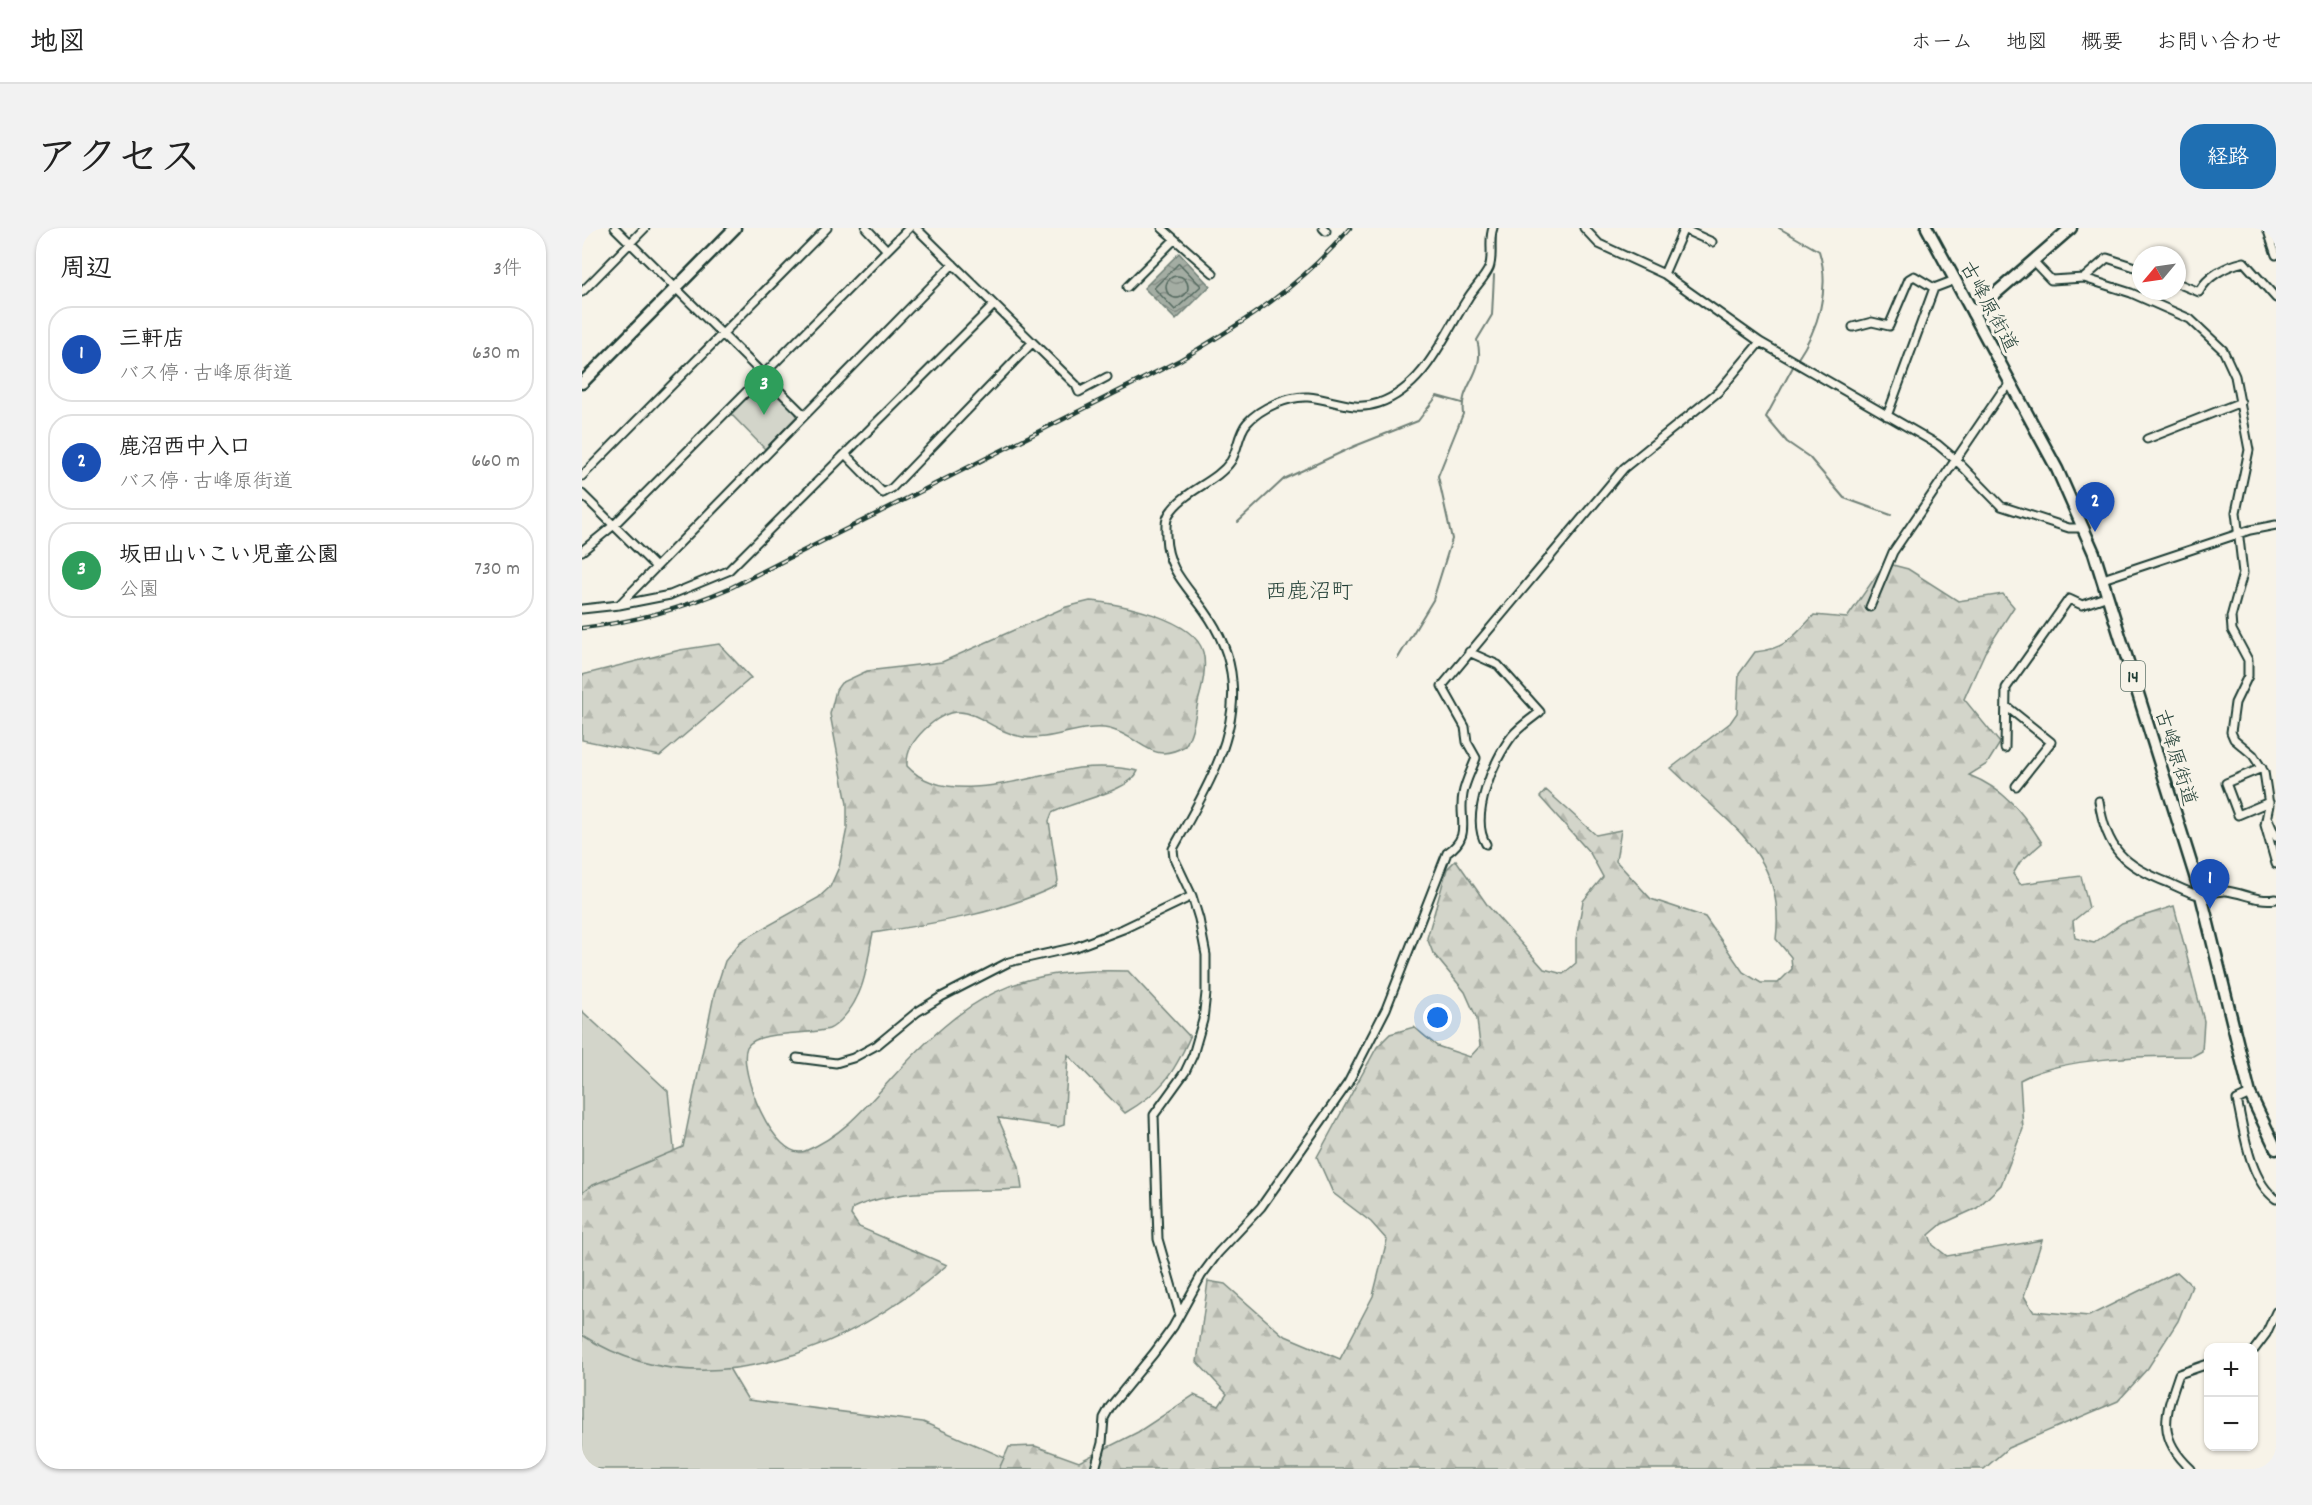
<!DOCTYPE html>
<html lang="ja">
<meta charset="utf-8">
<style>
:root{--surface:#fff;--page:#f2f2f2;--text:#222;--muted:#767676;--line:#e0e0e0;--accent:#1f6fb2}
body{margin:0;font-family:Dekko,"Klee One",sans-serif;background:var(--page);color:var(--text)}
.controls{position:absolute;right:18px;bottom:18px;display:grid;overflow:hidden;border-radius:12px;box-shadow:0 2px 4px #0004}
.controls button{width:54px;height:54px;display:grid;place-items:center;padding:0;border:0;border-bottom:2px solid var(--line);background:var(--surface);color:var(--text);font:30px sans-serif}
.compass{position:absolute;left:1550px;top:18px;width:54px;height:54px;border-radius:50%;background:var(--surface);box-shadow:0 2px 4px #0004;rotate:241deg}
.you{position:absolute;left:856px;top:790px;width:21px;height:21px;margin:-15px;border:4px solid #fff;border-radius:50%;background:#1a73e8;box-shadow:0 0 0 9px #1a73e833}
.badge{display:grid;place-items:center;width:39px;height:39px;border-radius:50%;background:var(--accent);color:#fff;font-size:20px;font-weight:700}
.pin{position:absolute;translate:-50% -50px;filter:drop-shadow(0 2px 3px #0008)}
.pin::after{content:'';position:absolute;top:32px;width:21px;height:18px;background:inherit;clip-path:polygon(0 0,100% 0,50% 100%)}
.list{margin:0;padding:0;list-style:none}
h2{display:flex;justify-content:space-between;align-items:center;height:78px;margin:0;padding:0 24px;font-size:26px}
h2 small{font-size:20px;font-weight:400;color:var(--muted)}
.list li{display:grid;grid-template-columns:39px 1fr auto;gap:18px;align-items:center;box-sizing:border-box;height:96px;margin:0 12px 12px;padding:0 12px;border:2px solid var(--line);border-radius:24px}
.list b{display:block;font-size:22px;white-space:nowrap}
.list p{margin:0;font-size:20px;white-space:nowrap;color:var(--muted)}
.list em{font-size:20px;font-style:normal;color:var(--muted)}
.map{position:relative;flex:none;width:1694px;height:1241px;overflow:hidden;border-radius:24px}
header{display:flex;align-items:center;gap:36px;box-sizing:border-box;height:84px;padding:0 30px;background:var(--surface);border-bottom:2px solid var(--line)}
header strong{font-size:28px}
nav{display:flex;gap:33px;margin-inline-start:auto;font-size:21px}
.intro{display:flex;align-items:center;justify-content:space-between;box-sizing:border-box;height:144px;padding:0 36px}
h1{margin:0;font-size:42px}
.button{padding:15px 27px;border-radius:24px;background:var(--accent);color:#fff;font-size:21px;font-weight:700}
main{display:flex;gap:36px;padding:0 36px}
aside{flex:1;background:var(--surface);border-radius:24px;box-shadow:0 2px 4px #0004}
.map>svg:first-child{display:block}
.green{fill:#d3d5ca;stroke:#79897f;stroke-width:1.5}
.forest{fill:url(#forest-firs);stroke:#79897f;stroke-width:1.5}
.water{fill:url(#water-waves);stroke:#6f8077;stroke-width:1.5}
.lines{fill:none;stroke-linecap:round;stroke-linejoin:round}
.shore{stroke:#546a60;stroke-width:1.5}
.stream{stroke:#6f8077;stroke-width:2}
.street-casing{stroke:#1f3d34;stroke-width:11}
.secondary-casing{stroke:#1f3d34;stroke-width:15}
.primary-casing{stroke:#1f3d34;stroke-width:15}
.street{stroke:#f7f3e8;stroke-width:7}
.secondary{stroke:#f7f3e8;stroke-width:10}
.primary{stroke:#f7f3e8;stroke-width:10}
.rail-casing{stroke:#1f3d34;stroke-width:4.5}
.rail{stroke:#f7f3e8;stroke-width:2;stroke-dasharray:7;stroke-linecap:butt}
.labels{text-anchor:middle;stroke-width:6;stroke-linejoin:round;paint-order:stroke}
.shield{fill:#f7f3e8;stroke:#60746a;stroke-width:1.5}
.shield-label{font-size:18px;font-weight:bold;fill:#1f3d34}
.street-label{font-size:20px;fill:#1f3d34;stroke:#f7f3e8}
.quarter-label{font-size:22px;fill:#1f3d34;stroke:#f7f3e8}
</style>
<header>
<strong>地図</strong>
<nav><a>ホーム</a><a>地図</a><a>概要</a><a>お問い合わせ</a></nav>
</header>
<div class="intro"><h1>アクセス</h1><a class="button">経路</a></div>
<main>
<aside>
<h2>周辺<small>3件</small></h2>
<ul class="list">
<li><span class="badge" style="background:#1a4fb4">1</span><div><b>三軒店</b><p>バス停 · 古峰原街道</p></div><em>630 m</em></li>
<li><span class="badge" style="background:#1a4fb4">2</span><div><b>鹿沼西中入口</b><p>バス停 · 古峰原街道</p></div><em>660 m</em></li>
<li><span class="badge" style="background:#2e9e5b">3</span><div><b>坂田山いこい児童公園</b><p>公園</p></div><em>730 m</em></li>
</ul>
</aside>
<div class="map">
<svg width="1694" height="1241" viewBox="0 0 1694 1241">
<defs>
<pattern id="forest-firs" width="22" height="20" patternUnits="userSpaceOnUse" patternTransform="scale(1.5)"><rect width="22" height="20" fill="#d3d5ca"/><path d="M5 1l3.5 6h-7zM16 11l3.5 6h-7z" fill="#b5b8ae"/></pattern>
<pattern id="water-waves" width="16" height="10" patternUnits="userSpaceOnUse" patternTransform="scale(1.5)"><rect width="16" height="10" fill="#a4ada3"/><path d="M0 5q4-4 8 0t8 0" fill="none" stroke="#858e86"/></pattern>
</defs>
<rect width="100%" height="100%" fill="#f7f3e8"/>
<filter id="ink" filterUnits="userSpaceOnUse"><feTurbulence type="fractalNoise" baseFrequency=".0167" numOctaves="2"/><feDisplacementMap in="SourceGraphic" scale="12" xChannelSelector="R" yChannelSelector="G"/><feConvolveMatrix kernelMatrix="1 2 1 2 8 2 1 2 1" color-interpolation-filters="sRGB"/></filter>
<g filter="url(#ink)">
<path class="green" d="M 182,155 L 212,182 L 215,188 L 183,221 L 148,185 Z
M 0,783 L 86,863 L 108,1075 L 166,1172 L 341,1194 L 448,1241 L 0,1241 Z"/>
<path class="forest" d="M 1303,335 L 1326,341 L 1376,373 L 1421,366 L 1432,379 L 1403,424 L 1382,471 L 1418,515 L 1405,536 L 1387,547 C 1422,561 1440,583 1460,615 L 1438,634 L 1431,646 L 1438,656 L 1499,648 L 1507,680 L 1491,693 L 1493,710 L 1512,715 L 1540,695 L 1592,678 L 1622,793 L 1620,823 L 1611,828 C 1563,828 1479,829 1438,852 L 1441,901 L 1419,957 L 1395,980 L 1360,996 L 1347,1007 L 1351,1017 L 1365,1028 L 1460,1012 L 1442,1068 L 1451,1083 L 1507,1088 L 1595,1044 L 1610,1058 L 1596,1093 L 1566,1140 L 1536,1173 L 1426,1220 L 1402,1241 L 417,1241 L 427,1219 L 453,1218 L 497,1234 L 556,1204 L 612,1167 L 637,1178 L 645,1166 L 615,1134 L 626,1053 L 643,1056 L 701,1107 L 758,1131 L 791,1068 L 805,1012 L 789,994 L 751,965 L 735,929 L 795,819 L 808,806 L 832,799 L 855,818 L 888,829 L 898,818 L 895,791 L 883,764 L 851,725 L 845,710 L 865,641 L 874,632 L 906,678 L 962,741 L 981,746 L 994,735 L 994,711 L 1001,673 L 1021,649 L 1008,625 L 958,569 L 964,562 L 1014,607 L 1039,602 L 1034,633 L 1069,671 L 1123,689 L 1161,744 L 1179,755 L 1196,755 L 1210,741 L 1209,729 L 1194,711 C 1205,626 1142,592 1089,540 L 1148,495 L 1155,485 L 1157,446 L 1173,424 C 1203,421 1212,409 1232,387 L 1265,390 Z
M 508,373 C 536,375 613,391 621,424 C 625,438 620,461 616,474 C 613,489 611,505 603,518 C 569,538 560,509 528,501 C 499,495 470,514 441,509 C 400,502 384,461 342,502 C 332,512 324,523 325,538 C 364,581 450,547 497,540 C 517,538 535,538 556,543 C 548,564 491,573 470,585 L 467,593 L 476,653 L 474,658 C 416,686 354,695 291,705 C 286,726 285,751 274,771 C 270,780 257,797 247,801 C 229,807 174,802 165,819 C 155,842 193,935 223,923 C 260,908 283,880 309,851 C 385,768 431,739 546,743 L 608,809 C 591,847 579,864 543,885 L 486,827 L 482,897 L 476,899 L 416,890 L 437,938 L 440,961 C 388,964 319,958 271,980 L 269,987 L 277,999 L 365,1037 C 267,1122 121,1184 0,1107 L 0,965 L 9,958 L 101,919 L 132,767 L 143,733 L 159,713 L 236,670 L 248,659 L 257,639 L 265,600 L 265,576 L 248,486 L 254,462 L 259,455 L 285,443 L 360,434 L 484,379 Z
M 137,416 L 169,450 L 78,528 L 0,512 L 0,447 L 98,422 Z"/>
<path class="water" d="M 597,25 L 628,58 L 594,92 L 562,60 Z"/>
<g class="lines">
<path class="shore" d="M 597,35 L 619,58 L 593,82 L 572,60 Z
M584 59a11 11 0 1 1 22 0a11 11 0 1 1-22 0Z"/>
<path class="stream" d="M 1197,0 L 1237,23 C 1249,61 1236,101 1215,132
M 913,34 L 914,4
M 1212,137 L 1184,189 L 1205,214 L 1227,229 L 1262,270 L 1309,287
M 656,294 L 702,251 L 773,218 L 836,193 L 855,168 L 880,175
M 816,430 L 851,372 L 870,311 L 856,248 L 881,186 C 877,156 905,146 895,112 L 910,87 L 912,47"/>
<defs>
<path id="street" d="M 33,0 L 222,187
M 284,0 L 304,21
M 334,0 L 494,157 L 497,164 L 525,149
M 580,0 L 631,45
M 741,0 L 744,3
M 1002,0 L 1017,16 L 1082,46 L 1178,114 L 1355,216 L 1374,232 L 1419,278 L 1487,300 L 1502,300
M 1685,0 L 1694,27
M 1101,1 L 1130,14
M 1451,33 L 1469,52 L 1502,50 L 1549,65 L 1608,91 L 1641,122 L 1653,148 L 1667,222 L 1654,284 L 1661,345 L 1649,389 L 1650,402 L 1666,432 L 1666,448 L 1653,475 L 1649,504 L 1652,511 L 1671,527 L 1682,544 L 1687,577 L 1683,597 L 1694,636
M 1082,46 L 1102,0
M 1502,50 L 1525,30 L 1559,41
M 1595,55 L 1617,64 C 1625,48 1644,38 1662,34 L 1694,70
M 545,59 L 592,12
M 0,64 L 63,0
M 1271,99 L 1290,94 L 1307,98 L 1327,51 L 1332,48 L 1352,60
M 1305,188 L 1352,60 L 1373,52
M 1565,211 L 1659,174
M 264,227 L 301,265 L 310,260 L 450,115
M 0,248 L 245,0
M 0,266 L 73,338
M 0,323 L 32,297 L 327,0
M 1521,351 L 1668,302 L 1694,297
M 37,377 L 371,36
M 1288,379 L 1311,324 L 1419,165 L 1429,156
M 0,381 L 37,377 L 88,367 L 146,343 L 412,77
M 887,424 L 916,437 L 958,484 C 949,491 937,499 930,508 C 912,531 887,589 904,616
M 1424,478 L 1469,514 L 1434,558
M 1423,520 L 1424,460 L 1487,371 L 1500,377 L 1526,368
M 1680,540 L 1644,555 L 1656,587 L 1687,574
M 1517,573 C 1524,621 1542,638 1587,655 C 1596,659 1607,665 1617,667 C 1626,668 1635,662 1644,663 C 1662,665 1675,674 1694,671
M 1685,589 L 1694,609
M 215,830 L 254,835 L 271,830 L 295,817 L 335,784 L 359,769 L 427,734 L 494,719 L 541,701 L 610,668
M 1668,866 L 1655,872 C 1662,902 1667,952 1694,971
M 597,1084 L 576,1011 L 572,887 L 603,844 L 611,827 L 621,792 L 624,765 L 624,727 L 617,691 L 610,668 L 592,630 L 591,621 C 619,570 656,513 650,453 C 648,427 637,403 622,382 C 604,357 585,341 584,308 C 584,299 583,293 587,286 C 602,262 634,255 649,233 C 656,222 656,205 665,195 C 678,180 706,168 726,169 C 751,171 771,184 797,175 C 844,158 861,108 886,70 C 892,60 902,51 907,40 C 912,27 906,13 911,0
M 1672,1122 L 1684,1106 L 1694,1084
M 513,1241 L 520,1215 L 522,1190 L 528,1179 L 572,1125 L 591,1099 L 619,1048 L 636,1025 L 679,979 L 766,855 L 804,781 L 865,625 C 891,607 876,592 881,566 C 883,554 890,541 894,530 L 885,514 L 883,499 L 860,458 L 1042,240 L 1136,164 L 1178,114
M 1609,1241 C 1574,1209 1583,1187 1597,1146 L 1626,1136"/>
<path id="secondary" d="M 1391,85 L 1489,0
M 0,155 L 153,0"/>
<path id="primary" d="M 1345,0 L 1475,241 L 1512,325 L 1619,667 L 1668,866 L 1694,921"/>
</defs>
<use href="#street" class="street-casing"/>
<use href="#secondary" class="secondary-casing"/>
<use href="#primary" class="primary-casing"/>
<use href="#street" class="street"/>
<use href="#secondary" class="secondary"/>
<use href="#primary" class="primary"/>
<defs>
<path id="rail" d="M 0,400 C 53,394 102,380 150,359 L 598,132 C 664,93 718,59 768,0"/>
</defs>
<use href="#rail" class="rail-casing"/>
<use href="#rail" class="rail"/>
</g>
</g>
<g class="labels">
<rect class="shield" x="1539" y="433" width="24" height="30" rx="4.5"/>
<g class="shield-label">
<text x="1551" y="454">14</text>
</g>
<g class="street-label">
<text transform="translate(1408 78) rotate(62)" y="7">古峰原街道</text>
<text transform="translate(1595 529) rotate(73)" y="7">古峰原街道</text>
</g>
<g class="quarter-label">
<text x="727" y="370">西鹿沼町</text>
</g>
</g>
</svg>
<div class="controls">
<button>+</button>
<button>−</button>
</div>
<svg class="compass" viewBox="-18 -18 36 36"><path d="M0-13l5 13h-10z" fill="#e53935"/><path d="M0 13l5-13h-10z" fill="#767676"/></svg>
<div class="you"></div>
<div class="pin badge" style="left:1628px;top:681px;background:#1a4fb4">1</div>
<div class="pin badge" style="left:1513px;top:304px;background:#1a4fb4">2</div>
<div class="pin badge" style="left:182px;top:187px;background:#2e9e5b">3</div>
</div>
</main>
